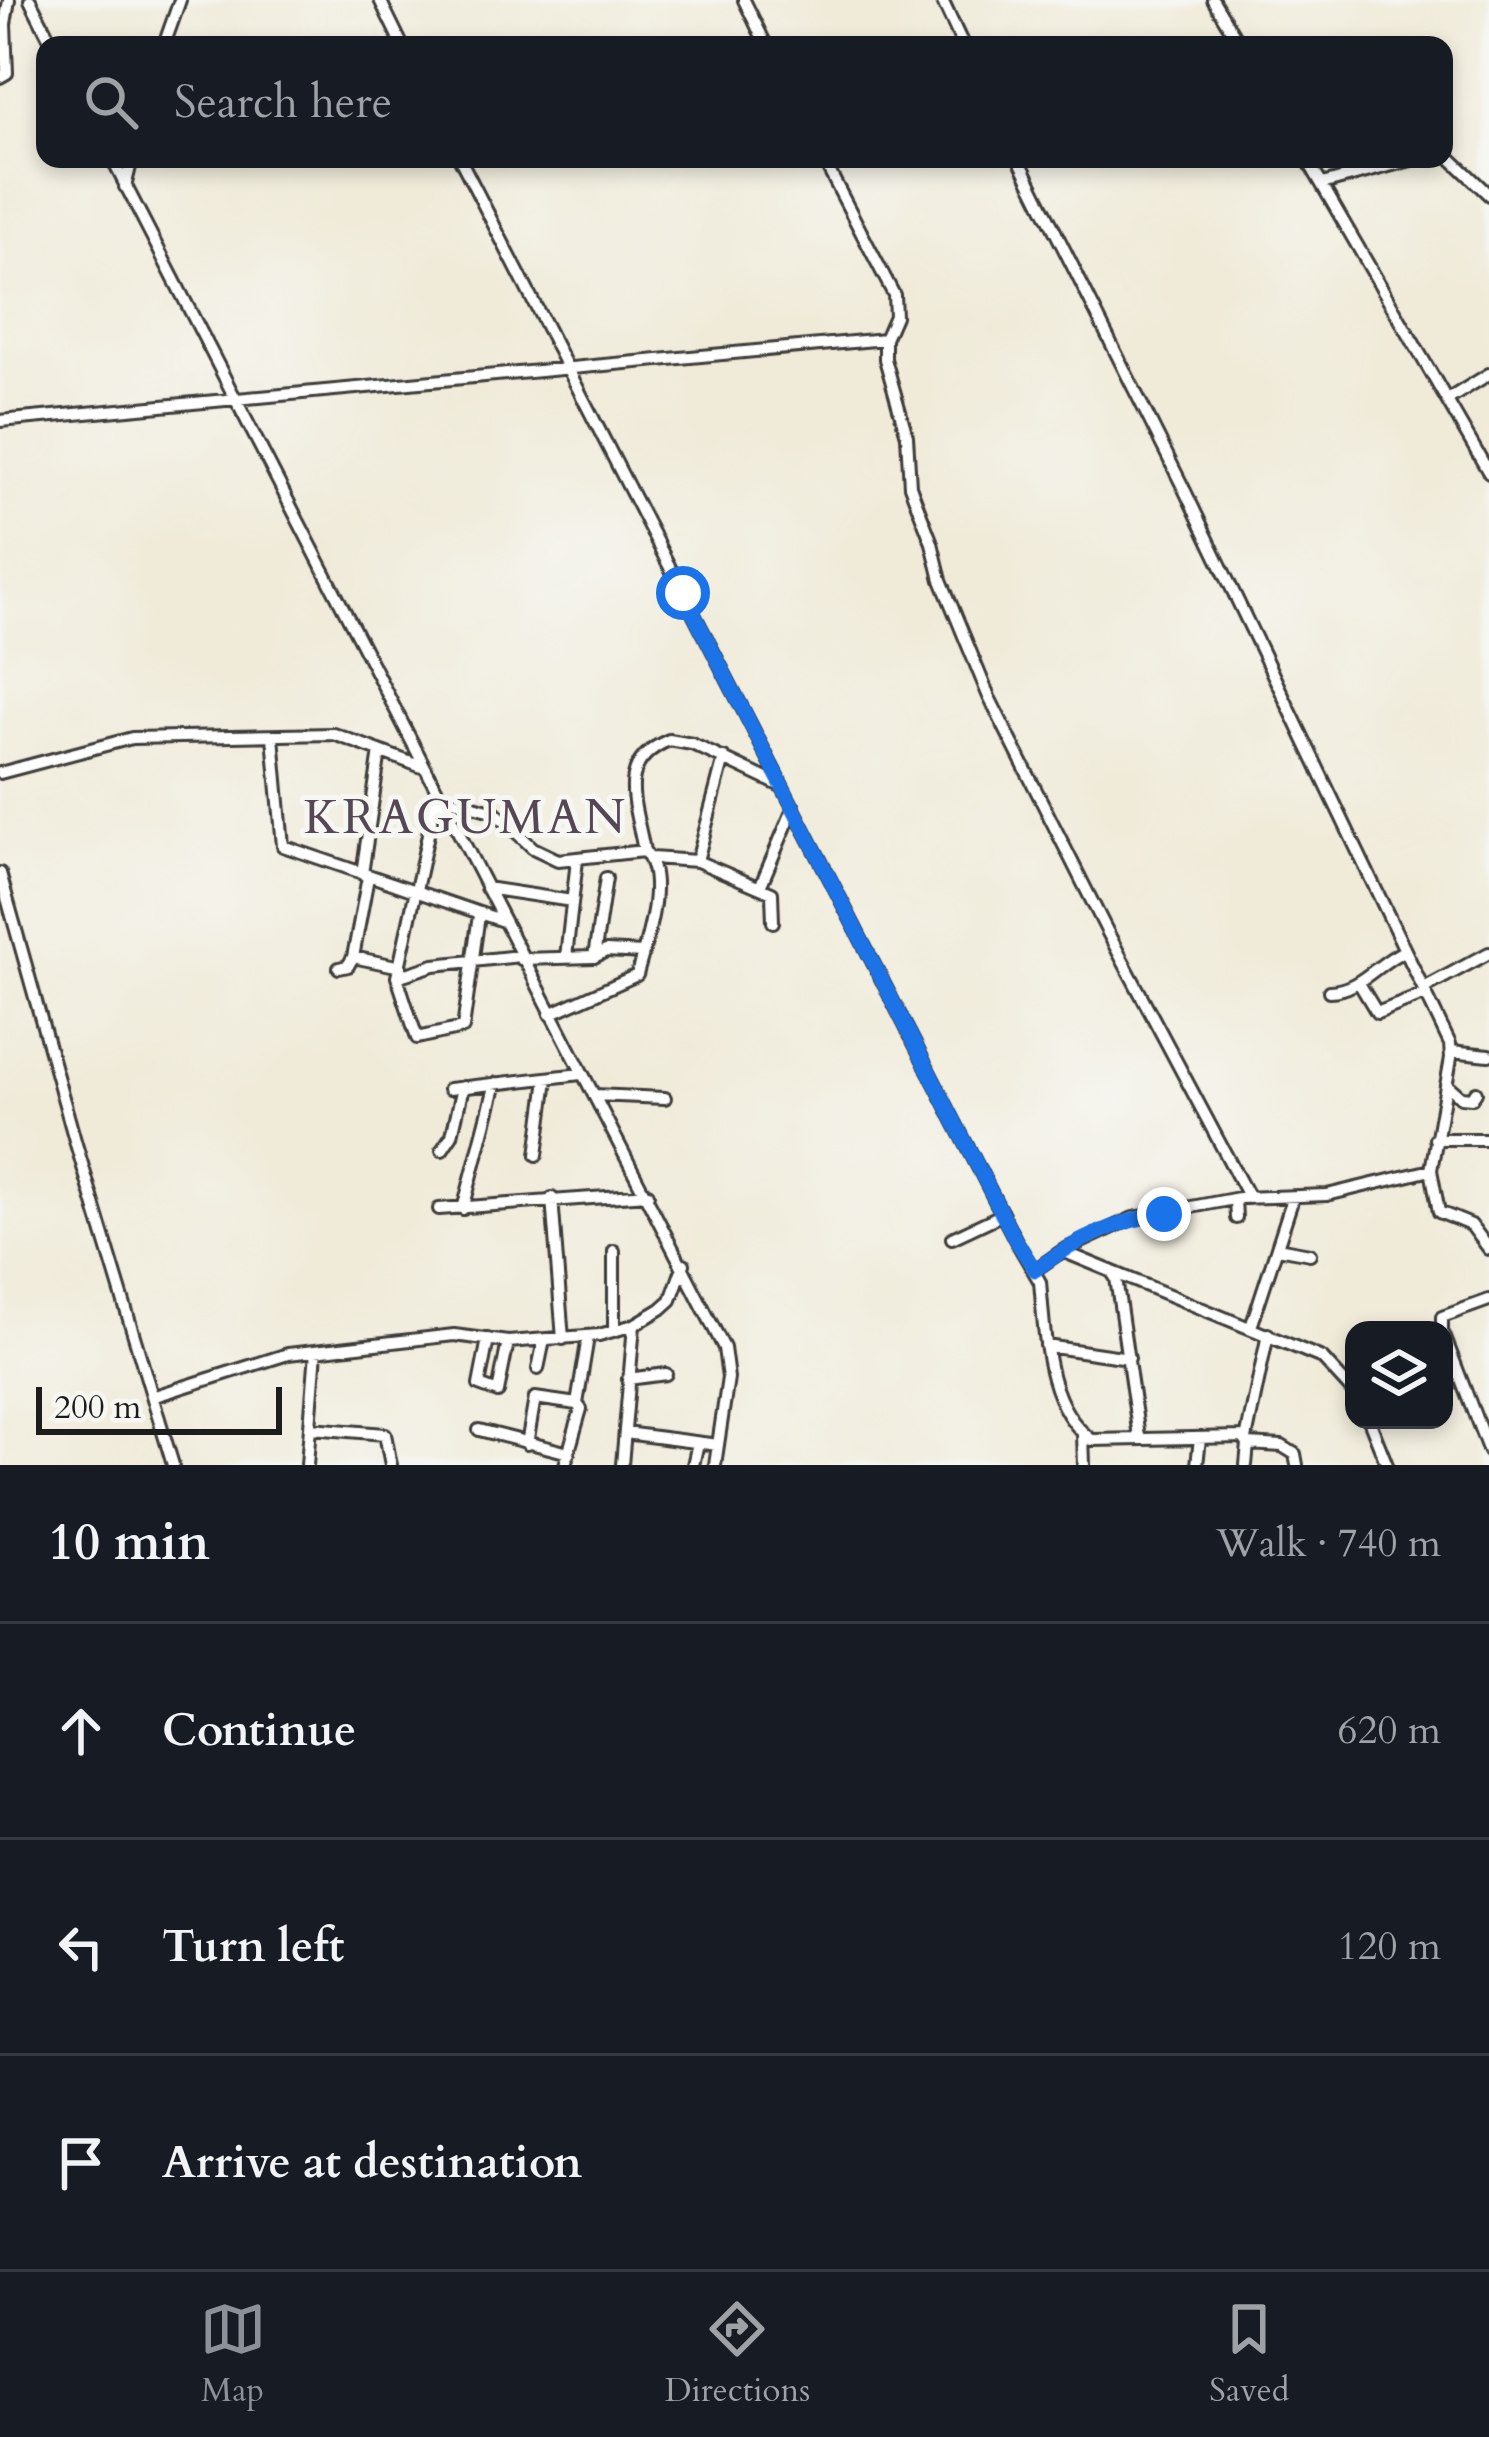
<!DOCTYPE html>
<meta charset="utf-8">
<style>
:root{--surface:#171b24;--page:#242831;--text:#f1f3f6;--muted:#9ea1a6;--line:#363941;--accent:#8c9099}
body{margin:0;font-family:Cardo,serif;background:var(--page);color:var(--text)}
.controls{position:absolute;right:36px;bottom:36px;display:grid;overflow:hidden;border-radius:24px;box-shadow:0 6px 18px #0003}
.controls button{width:108px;height:108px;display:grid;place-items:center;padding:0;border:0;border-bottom:3px solid var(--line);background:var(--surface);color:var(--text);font:60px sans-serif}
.scale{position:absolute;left:36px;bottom:30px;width:246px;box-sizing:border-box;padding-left:12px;border:6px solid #1c1c1c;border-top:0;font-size:33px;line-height:42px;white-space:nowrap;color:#1c1c1c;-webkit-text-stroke:9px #f6f6f2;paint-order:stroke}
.stop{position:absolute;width:36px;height:36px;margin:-27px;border:9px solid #1a73e8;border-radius:50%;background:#fff}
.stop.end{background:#1a73e8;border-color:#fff;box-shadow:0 3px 12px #0008}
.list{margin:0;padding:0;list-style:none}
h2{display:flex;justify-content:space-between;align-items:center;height:156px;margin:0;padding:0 48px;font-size:51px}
h2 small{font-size:39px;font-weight:400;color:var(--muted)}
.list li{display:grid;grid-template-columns:78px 1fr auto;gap:36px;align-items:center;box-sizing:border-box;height:216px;padding:0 48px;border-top:3px solid var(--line)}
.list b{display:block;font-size:45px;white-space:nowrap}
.list em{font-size:39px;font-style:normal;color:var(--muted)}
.icon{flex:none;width:66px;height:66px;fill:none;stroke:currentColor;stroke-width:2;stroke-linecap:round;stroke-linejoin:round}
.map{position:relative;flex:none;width:1489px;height:1465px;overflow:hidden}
.search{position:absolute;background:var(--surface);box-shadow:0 6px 18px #0003;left:36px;right:36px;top:36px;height:132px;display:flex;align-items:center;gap:30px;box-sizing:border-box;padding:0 42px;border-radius:24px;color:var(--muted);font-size:45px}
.sheet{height:804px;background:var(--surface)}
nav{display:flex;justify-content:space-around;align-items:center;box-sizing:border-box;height:168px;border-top:3px solid var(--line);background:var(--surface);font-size:33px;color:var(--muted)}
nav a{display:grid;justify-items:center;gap:6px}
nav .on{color:var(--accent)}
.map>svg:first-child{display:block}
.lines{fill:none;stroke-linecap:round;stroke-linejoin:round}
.minor-casing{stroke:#3c3b38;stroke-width:16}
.minor{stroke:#fff;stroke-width:10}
.route{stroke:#1a73e8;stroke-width:15}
.labels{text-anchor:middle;stroke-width:10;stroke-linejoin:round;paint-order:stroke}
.quarter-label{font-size:48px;letter-spacing:3px;fill:#554755;stroke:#f6f6f2}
</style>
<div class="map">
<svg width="1489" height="1465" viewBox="0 0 1489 1465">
<rect width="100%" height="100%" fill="#f6f6f2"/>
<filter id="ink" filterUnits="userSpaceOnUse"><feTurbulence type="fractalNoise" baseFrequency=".00833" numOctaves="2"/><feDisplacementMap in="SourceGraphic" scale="24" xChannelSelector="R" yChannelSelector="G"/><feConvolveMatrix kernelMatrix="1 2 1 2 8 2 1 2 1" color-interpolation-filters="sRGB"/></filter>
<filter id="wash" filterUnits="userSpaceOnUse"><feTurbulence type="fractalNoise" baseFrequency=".004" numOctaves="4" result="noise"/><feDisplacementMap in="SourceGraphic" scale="48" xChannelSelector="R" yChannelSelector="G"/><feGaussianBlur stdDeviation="2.7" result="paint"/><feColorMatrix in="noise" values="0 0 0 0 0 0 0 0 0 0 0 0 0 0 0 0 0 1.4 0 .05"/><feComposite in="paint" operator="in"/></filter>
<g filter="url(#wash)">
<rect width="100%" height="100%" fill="#f0ebd9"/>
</g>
<g filter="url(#ink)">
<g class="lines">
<defs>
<path id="minor" d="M 30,0 L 53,45
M 380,0 L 402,45
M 744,0 L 766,45
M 942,0 L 963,45
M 1213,0 L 1240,45
M 164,45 L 180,0
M 0,77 L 7,73 L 5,24 L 9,0
M 1444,152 L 1489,195
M 112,159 L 724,1348 L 728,1378 L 715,1465
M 460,159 L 1015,1239 L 1040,1282 C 1045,1333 1045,1407 1092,1440 L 1243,1437 L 1248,1444 L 1246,1465
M 1019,159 L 1185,491 L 1450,1044 L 1451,1058 L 1431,1170 L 1327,1195 L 1239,1198 L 1133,1218 L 1062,1251
M 1307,159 L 1489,473
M 1322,184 L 1415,159
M 125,187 L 132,159
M 885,339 L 885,359 L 907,436 L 910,486 L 932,543 L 941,580 L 989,697 L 1107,931 L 1249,1198
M 1447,400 L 1489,374
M 0,421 L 885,339 L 895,316 L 894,295 L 823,159
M 273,737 L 283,846 L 503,921
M 0,773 L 132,738 L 334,734 L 422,767
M 437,793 L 397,977 L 417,1038 L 463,1028 L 479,915
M 439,796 L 495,812 L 533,848 L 558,860 L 644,851 C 636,804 614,763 669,740 L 692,744 L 781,786
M 651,858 L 697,861 L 772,893 L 773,922
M 697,861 L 724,758
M 0,873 L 76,1144 L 173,1465
M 362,874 L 380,751
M 760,887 L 794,807
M 486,888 L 572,901
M 353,957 L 401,967
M 566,957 L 577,860
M 594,957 L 606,878
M 521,959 L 594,957 L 606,951 L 643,953
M 339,968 L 348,966 L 353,957 L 368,877
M 397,977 L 434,965 L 520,956
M 1359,983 L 1377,1013 L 1425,994
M 1424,988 L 1489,953
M 1329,991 C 1359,991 1377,963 1404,951
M 550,1014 L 637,975 C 645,944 669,878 644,851
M 1451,1051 L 1489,1055
M 1446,1084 L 1461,1097 L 1472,1098 L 1476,1092
M 449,1089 L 581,1074
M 594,1095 L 665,1098
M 1435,1139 L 1489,1139
M 442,1150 L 452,1135 L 463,1087
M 537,1155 L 547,1079
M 1431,1170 L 1439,1212 L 1471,1225 L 1489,1249
M 552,1198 L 563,1339
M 1235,1199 L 1236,1218
M 439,1209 L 648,1194
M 463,1209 L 496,1083
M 952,1238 L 1003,1214
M 1277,1248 L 1310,1254
M 614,1251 L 614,1331
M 1035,1270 L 1062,1251 L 1322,1358 L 1354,1393
M 1111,1271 L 1116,1278 L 1139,1437
M 1251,1327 L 1293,1198
M 1442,1330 L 1442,1317 L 1489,1300
M 1444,1335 L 1489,1452
M 488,1339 L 479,1385 L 498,1392 L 508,1342
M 1046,1346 L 1129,1358
M 538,1369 L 544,1340
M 628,1379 L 666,1374
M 155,1396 L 288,1354 L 454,1335 L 508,1342 L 599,1335 L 634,1325 L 661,1309 L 671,1300 L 684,1264
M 1369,1420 L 1387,1465
M 311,1428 L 385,1434 L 391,1465
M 479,1430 L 569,1453
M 625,1433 L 718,1445
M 1083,1434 L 1084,1465
M 1246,1439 L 1268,1334
M 527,1444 L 535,1398 L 577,1404
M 1248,1444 L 1282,1446 L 1295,1454 L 1297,1465
M 307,1465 L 316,1351
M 565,1465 L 581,1409 L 577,1404 L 588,1337
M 622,1465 L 634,1325
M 693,1465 L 698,1443
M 1197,1465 L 1200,1438"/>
</defs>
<use href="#minor" class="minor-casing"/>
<use href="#minor" class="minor"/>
</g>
</g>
<g class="lines" filter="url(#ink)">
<path class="route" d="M 683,593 L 1015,1239 L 1035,1270 C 1074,1241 1116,1220 1164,1214"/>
</g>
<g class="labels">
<g class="quarter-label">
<text x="466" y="833">KRAGUMAN</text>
</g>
</g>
</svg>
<div class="controls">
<button><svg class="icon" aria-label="layers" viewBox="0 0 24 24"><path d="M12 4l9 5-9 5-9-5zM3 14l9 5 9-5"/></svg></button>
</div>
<div class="scale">200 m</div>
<div class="stop" style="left:683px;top:593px"></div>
<div class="stop end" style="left:1164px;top:1214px"></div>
<div class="search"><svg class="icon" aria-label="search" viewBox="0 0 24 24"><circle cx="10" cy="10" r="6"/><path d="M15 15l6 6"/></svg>Search here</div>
</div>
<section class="sheet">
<h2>10 min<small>Walk · 740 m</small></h2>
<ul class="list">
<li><svg class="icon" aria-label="ahead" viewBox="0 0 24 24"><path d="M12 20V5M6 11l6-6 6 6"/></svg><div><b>Continue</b></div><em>620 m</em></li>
<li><svg class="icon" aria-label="left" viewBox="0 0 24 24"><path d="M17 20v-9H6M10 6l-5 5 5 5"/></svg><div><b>Turn left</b></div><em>120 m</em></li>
<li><svg class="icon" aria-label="arrive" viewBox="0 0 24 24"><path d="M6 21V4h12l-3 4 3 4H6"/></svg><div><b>Arrive at destination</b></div></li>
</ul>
</section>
<nav>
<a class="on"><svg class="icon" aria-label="map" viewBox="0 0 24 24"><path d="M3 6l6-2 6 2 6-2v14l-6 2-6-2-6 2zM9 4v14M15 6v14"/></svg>Map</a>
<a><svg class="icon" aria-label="directions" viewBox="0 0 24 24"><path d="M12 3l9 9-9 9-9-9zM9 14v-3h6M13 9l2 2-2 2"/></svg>Directions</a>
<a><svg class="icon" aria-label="saved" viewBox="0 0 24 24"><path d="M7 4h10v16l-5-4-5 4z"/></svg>Saved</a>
</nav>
